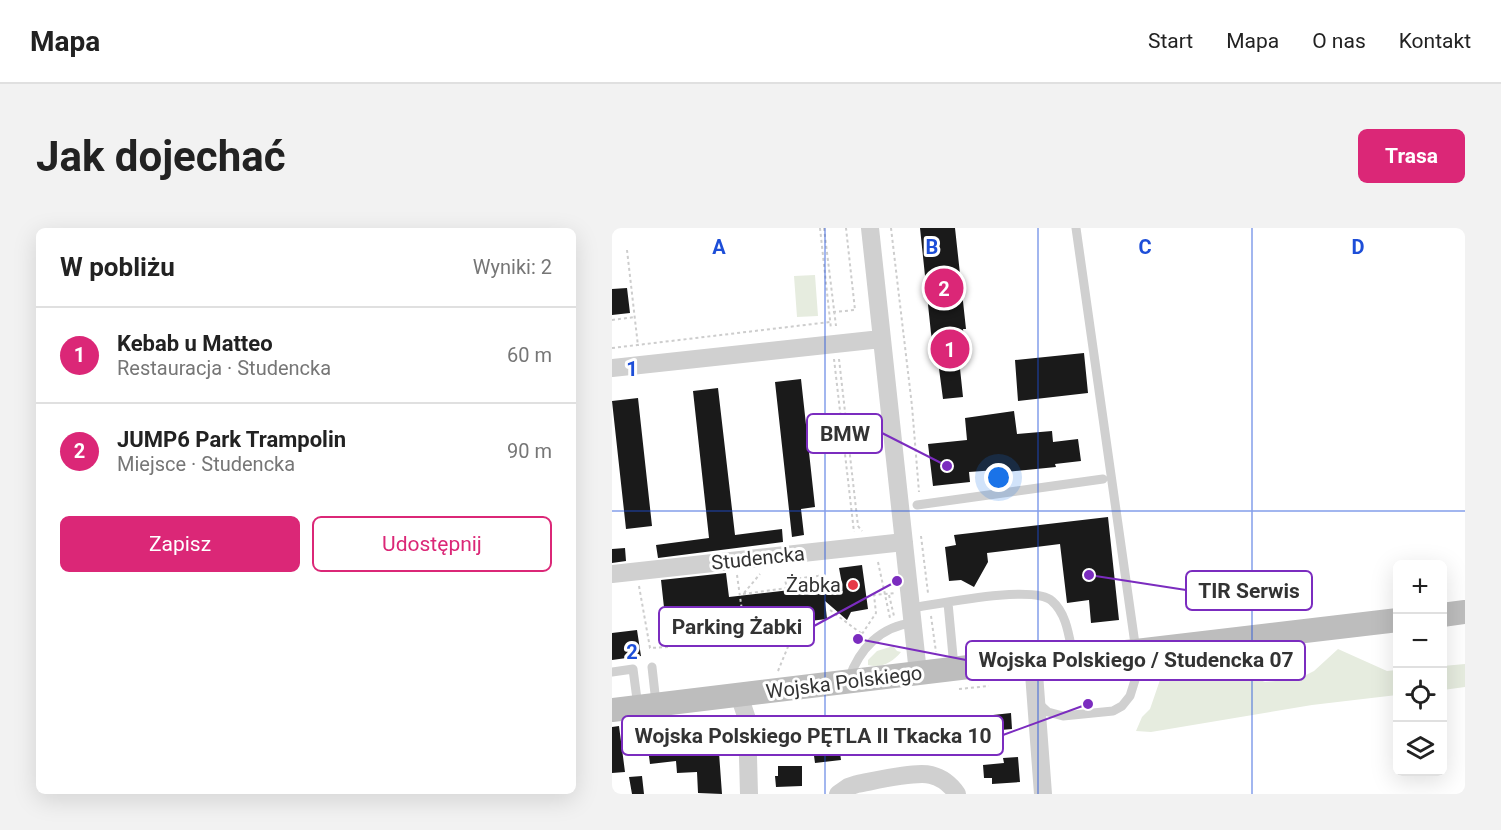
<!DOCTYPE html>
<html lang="pl">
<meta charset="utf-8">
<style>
:root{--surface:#fff;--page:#f2f2f2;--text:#222;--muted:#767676;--line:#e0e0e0;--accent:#db2777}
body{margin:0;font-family:Roboto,sans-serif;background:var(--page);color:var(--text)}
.controls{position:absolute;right:18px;bottom:18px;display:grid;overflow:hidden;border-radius:9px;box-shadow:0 6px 24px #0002}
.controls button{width:54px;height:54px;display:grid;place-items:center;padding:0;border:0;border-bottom:2px solid var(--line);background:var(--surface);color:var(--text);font:30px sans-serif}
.you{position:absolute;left:387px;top:250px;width:21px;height:21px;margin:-15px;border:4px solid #fff;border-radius:50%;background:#1a73e8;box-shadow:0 0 0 9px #1a73e833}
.badge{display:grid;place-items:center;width:39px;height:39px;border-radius:50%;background:var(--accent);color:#fff;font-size:20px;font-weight:700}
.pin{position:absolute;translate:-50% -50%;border:3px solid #fff;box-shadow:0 2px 6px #0006}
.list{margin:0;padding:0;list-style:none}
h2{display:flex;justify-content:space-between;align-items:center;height:78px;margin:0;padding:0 24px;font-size:26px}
h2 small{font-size:20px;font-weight:400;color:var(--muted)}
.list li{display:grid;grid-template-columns:39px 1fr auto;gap:18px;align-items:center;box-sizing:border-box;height:96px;padding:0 24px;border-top:2px solid var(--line)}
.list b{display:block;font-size:22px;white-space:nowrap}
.list p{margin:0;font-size:20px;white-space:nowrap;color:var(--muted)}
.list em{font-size:20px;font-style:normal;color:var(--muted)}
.actions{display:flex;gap:12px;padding:18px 24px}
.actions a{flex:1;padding:14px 0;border:2px solid var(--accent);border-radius:9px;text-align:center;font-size:21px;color:var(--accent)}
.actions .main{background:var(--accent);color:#fff}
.icon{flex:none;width:33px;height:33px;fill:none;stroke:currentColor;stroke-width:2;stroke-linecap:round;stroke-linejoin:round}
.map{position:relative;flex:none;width:853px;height:566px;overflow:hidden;border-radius:9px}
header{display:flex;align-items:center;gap:36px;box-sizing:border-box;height:84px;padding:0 30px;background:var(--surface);border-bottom:2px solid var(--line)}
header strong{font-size:28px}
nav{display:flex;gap:33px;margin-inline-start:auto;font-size:21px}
.intro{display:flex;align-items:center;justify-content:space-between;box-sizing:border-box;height:144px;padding:0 36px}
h1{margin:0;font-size:42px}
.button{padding:15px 27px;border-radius:9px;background:var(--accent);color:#fff;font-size:21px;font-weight:700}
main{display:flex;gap:36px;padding:0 36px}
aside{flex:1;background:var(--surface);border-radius:9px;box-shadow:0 6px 24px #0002}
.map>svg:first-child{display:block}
.green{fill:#e6ecdf}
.building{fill:#1a1a1a}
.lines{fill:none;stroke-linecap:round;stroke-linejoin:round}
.path{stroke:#cdcdcd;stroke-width:2;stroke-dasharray:3 3;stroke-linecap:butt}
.lane{stroke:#d0d0d0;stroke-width:9}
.street{stroke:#d0d0d0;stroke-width:18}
.secondary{stroke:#bdbdbd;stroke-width:24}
.grid{fill:none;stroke:#1d4ed8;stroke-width:1.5;stroke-opacity:0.55}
.poi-dot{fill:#e63946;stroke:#fff;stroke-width:2}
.labels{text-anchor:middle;stroke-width:6;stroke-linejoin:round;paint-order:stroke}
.street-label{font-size:20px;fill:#333;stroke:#fff}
.poi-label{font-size:20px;fill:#333;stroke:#fff;text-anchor:end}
.grid-label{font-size:20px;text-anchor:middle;font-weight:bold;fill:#1d4ed8;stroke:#fff;stroke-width:6;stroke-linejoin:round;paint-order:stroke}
.leader{fill:none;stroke:#7b2cbf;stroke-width:2}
.callout-dot{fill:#7b2cbf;stroke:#fff;stroke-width:2}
.callout{fill:#fff;stroke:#7b2cbf;stroke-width:2}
.callout-label{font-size:21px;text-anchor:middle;font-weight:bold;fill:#333}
</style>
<header>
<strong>Mapa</strong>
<nav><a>Start</a><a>Mapa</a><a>O nas</a><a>Kontakt</a></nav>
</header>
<div class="intro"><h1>Jak dojechać</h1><a class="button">Trasa</a></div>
<main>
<aside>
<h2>W pobliżu<small>Wyniki: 2</small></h2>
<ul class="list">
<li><span class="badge">1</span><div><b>Kebab u Matteo</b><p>Restauracja · Studencka</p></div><em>60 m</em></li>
<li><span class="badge">2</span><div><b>JUMP6 Park Trampolin</b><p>Miejsce · Studencka</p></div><em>90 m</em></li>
</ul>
<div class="actions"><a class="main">Zapisz</a><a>Udostępnij</a></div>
</aside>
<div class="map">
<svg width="853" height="566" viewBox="0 0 853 566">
<rect width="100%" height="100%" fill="#fff"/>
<path class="green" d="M 203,47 L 206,88 L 185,89 L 182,48 Z
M 281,418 L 285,423 L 289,424 C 281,434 269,441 256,437 L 256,432 L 265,423 Z
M 726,421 L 775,443 L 785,442 L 785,467 L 700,477 L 539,504 L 524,503 L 530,489 L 538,481 L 548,452 L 583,438 L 619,436 L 633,446 L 653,454 L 686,451 L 702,443 Z
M 853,436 L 853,459 L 831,462 L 831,438 Z"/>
<path class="building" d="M 308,0 L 343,0 L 354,101 L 351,101 L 354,130 L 347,131 L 351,169 L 331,171 L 326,133 L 323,134 L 319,105 Z
M 15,60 L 18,85 L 0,87 L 0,61 Z
M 472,125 L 476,165 L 406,173 L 403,132 Z
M 189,151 L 203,279 L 189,281 L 192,307 L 180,309 L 163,154 Z
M 106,160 L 123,307 L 170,301 L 171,314 L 46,330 L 44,317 L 97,310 L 81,163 Z
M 26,170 L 40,298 L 14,301 L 0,173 Z
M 402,183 L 405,206 L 440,203 L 441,214 L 466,211 L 469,233 L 443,236 L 444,239 L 384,245 L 384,242 L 357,244 L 358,254 L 321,258 L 316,216 L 355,212 L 353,190 Z
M 496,289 L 507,392 L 479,395 L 477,372 L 455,375 L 448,316 L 375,325 L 376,334 L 362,359 L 349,352 L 337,353 L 333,319 L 344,317 L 342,307 Z
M 13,320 L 14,333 L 0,335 L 0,321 Z
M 250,337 L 256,381 L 239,384 L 235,392 L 213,373 L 215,391 L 121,402 L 122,409 L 56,416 L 49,352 L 114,345 L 117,369 L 230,356 L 227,340 Z
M 25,402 L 29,428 L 0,432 L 0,405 Z
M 399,485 L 400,501 L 389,502 L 390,509 L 374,511 L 372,488 Z
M 283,495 L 287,524 L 261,528 L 258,498 Z
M 7,498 L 13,544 L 0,545 L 0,499 Z
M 225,503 L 229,532 L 203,535 L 199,506 Z
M 64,510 L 64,514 L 106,511 L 110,566 L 86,565 L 85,544 L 65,545 L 64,533 L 38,536 L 35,513 Z
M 406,529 L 408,554 L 380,556 L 380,550 L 372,550 L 371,537 L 392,535 L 391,530 Z
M 166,538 L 190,538 L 190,558 L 164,559 L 163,548 L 166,548 Z
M 30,548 L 32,566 L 20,566 L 17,549 Z"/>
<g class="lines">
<path class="path" d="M 208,0 L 219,101
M 212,0 L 224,98
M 279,0 L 300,178 L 307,264
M 15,22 L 26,118
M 221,84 L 243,82 L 234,0
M 0,92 L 23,89
M 0,120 L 218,94
M 222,131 L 242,304
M 227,131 L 246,298 L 250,303
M 309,308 L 316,365
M 266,334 L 278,390
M 125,347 L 133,404
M 27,358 L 38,420 L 57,419
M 132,365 L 148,346
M 131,366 L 175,360 L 173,352 L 214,347
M 277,367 L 282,388
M 218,382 L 250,406
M 319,388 L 324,424
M 250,406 L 264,385 L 262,367 L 283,365
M 166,443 L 182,404
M 347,461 L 377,458"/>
<path class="lane" d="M 305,277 L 491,251
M 336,375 L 342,439
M 299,380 C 327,376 422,356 440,373 C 455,386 457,409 461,428
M 40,439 L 44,475
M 0,444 L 21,441 L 26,479
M 237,451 C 247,421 269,398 301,395
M 425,474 L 436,484 L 451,488 L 501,483 L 510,478 L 518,468 L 523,452 L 524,423 L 464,0"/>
<path class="street" d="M 258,0 L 306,445
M 0,140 L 269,111
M 0,346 L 292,314
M 421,432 L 431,566
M 127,467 L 135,491 L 137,566
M 226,566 L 236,559 L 245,556 C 262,553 303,543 319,547 C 331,550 339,557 345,566"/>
<path class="secondary" d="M 830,387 L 853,384
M 0,482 L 365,438 L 524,423 L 786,392"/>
</g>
<path class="grid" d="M 213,0 L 213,566M 426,0 L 426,566M 640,0 L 640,566M 0,283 L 853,283"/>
<circle class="poi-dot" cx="241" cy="357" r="6"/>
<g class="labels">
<g class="street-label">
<text transform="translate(146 330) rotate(-6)" y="7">Studencka</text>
<text transform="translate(232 454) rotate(-7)" y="7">Wojska Polskiego</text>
</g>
<g class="poi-label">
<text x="229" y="364">Żabka</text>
</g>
</g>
<g class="grid-label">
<text x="107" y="26">A</text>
<text x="320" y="26">B</text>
<text x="533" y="26">C</text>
<text x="746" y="26">D</text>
<text x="20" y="148">1</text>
<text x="20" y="431">2</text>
</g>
<path class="leader" d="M335 238L270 205M477 347L574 362M285 353L202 398M246 411L354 432M476 476L391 507"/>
<g class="callout-dot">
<circle cx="335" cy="238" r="6"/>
<circle cx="477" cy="347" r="6"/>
<circle cx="285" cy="353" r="6"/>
<circle cx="246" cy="411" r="6"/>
<circle cx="476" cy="476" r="6"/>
</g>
<g class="callout">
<rect x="195" y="186" width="75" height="39" rx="6"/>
<rect x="574" y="343" width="126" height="39" rx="6"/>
<rect x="47" y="379" width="155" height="39" rx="6"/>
<rect x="354" y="413" width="339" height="39" rx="6"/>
<rect x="10" y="488" width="381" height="39" rx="6"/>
</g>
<g class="callout-label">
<text x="233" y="213">BMW</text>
<text x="637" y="370">TIR Serwis</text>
<text x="125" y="406">Parking Żabki</text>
<text x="524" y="439">Wojska Polskiego / Studencka 07</text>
<text x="201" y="515">Wojska Polskiego PĘTLA II Tkacka 10</text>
</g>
</svg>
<div class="controls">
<button>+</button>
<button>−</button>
<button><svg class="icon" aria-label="locate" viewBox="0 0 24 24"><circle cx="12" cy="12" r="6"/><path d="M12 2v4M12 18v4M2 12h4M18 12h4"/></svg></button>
<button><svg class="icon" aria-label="layers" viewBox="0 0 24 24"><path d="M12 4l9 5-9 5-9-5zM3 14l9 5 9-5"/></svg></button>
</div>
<div class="you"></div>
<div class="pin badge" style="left:338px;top:121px">1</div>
<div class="pin badge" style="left:332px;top:60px">2</div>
</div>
</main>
